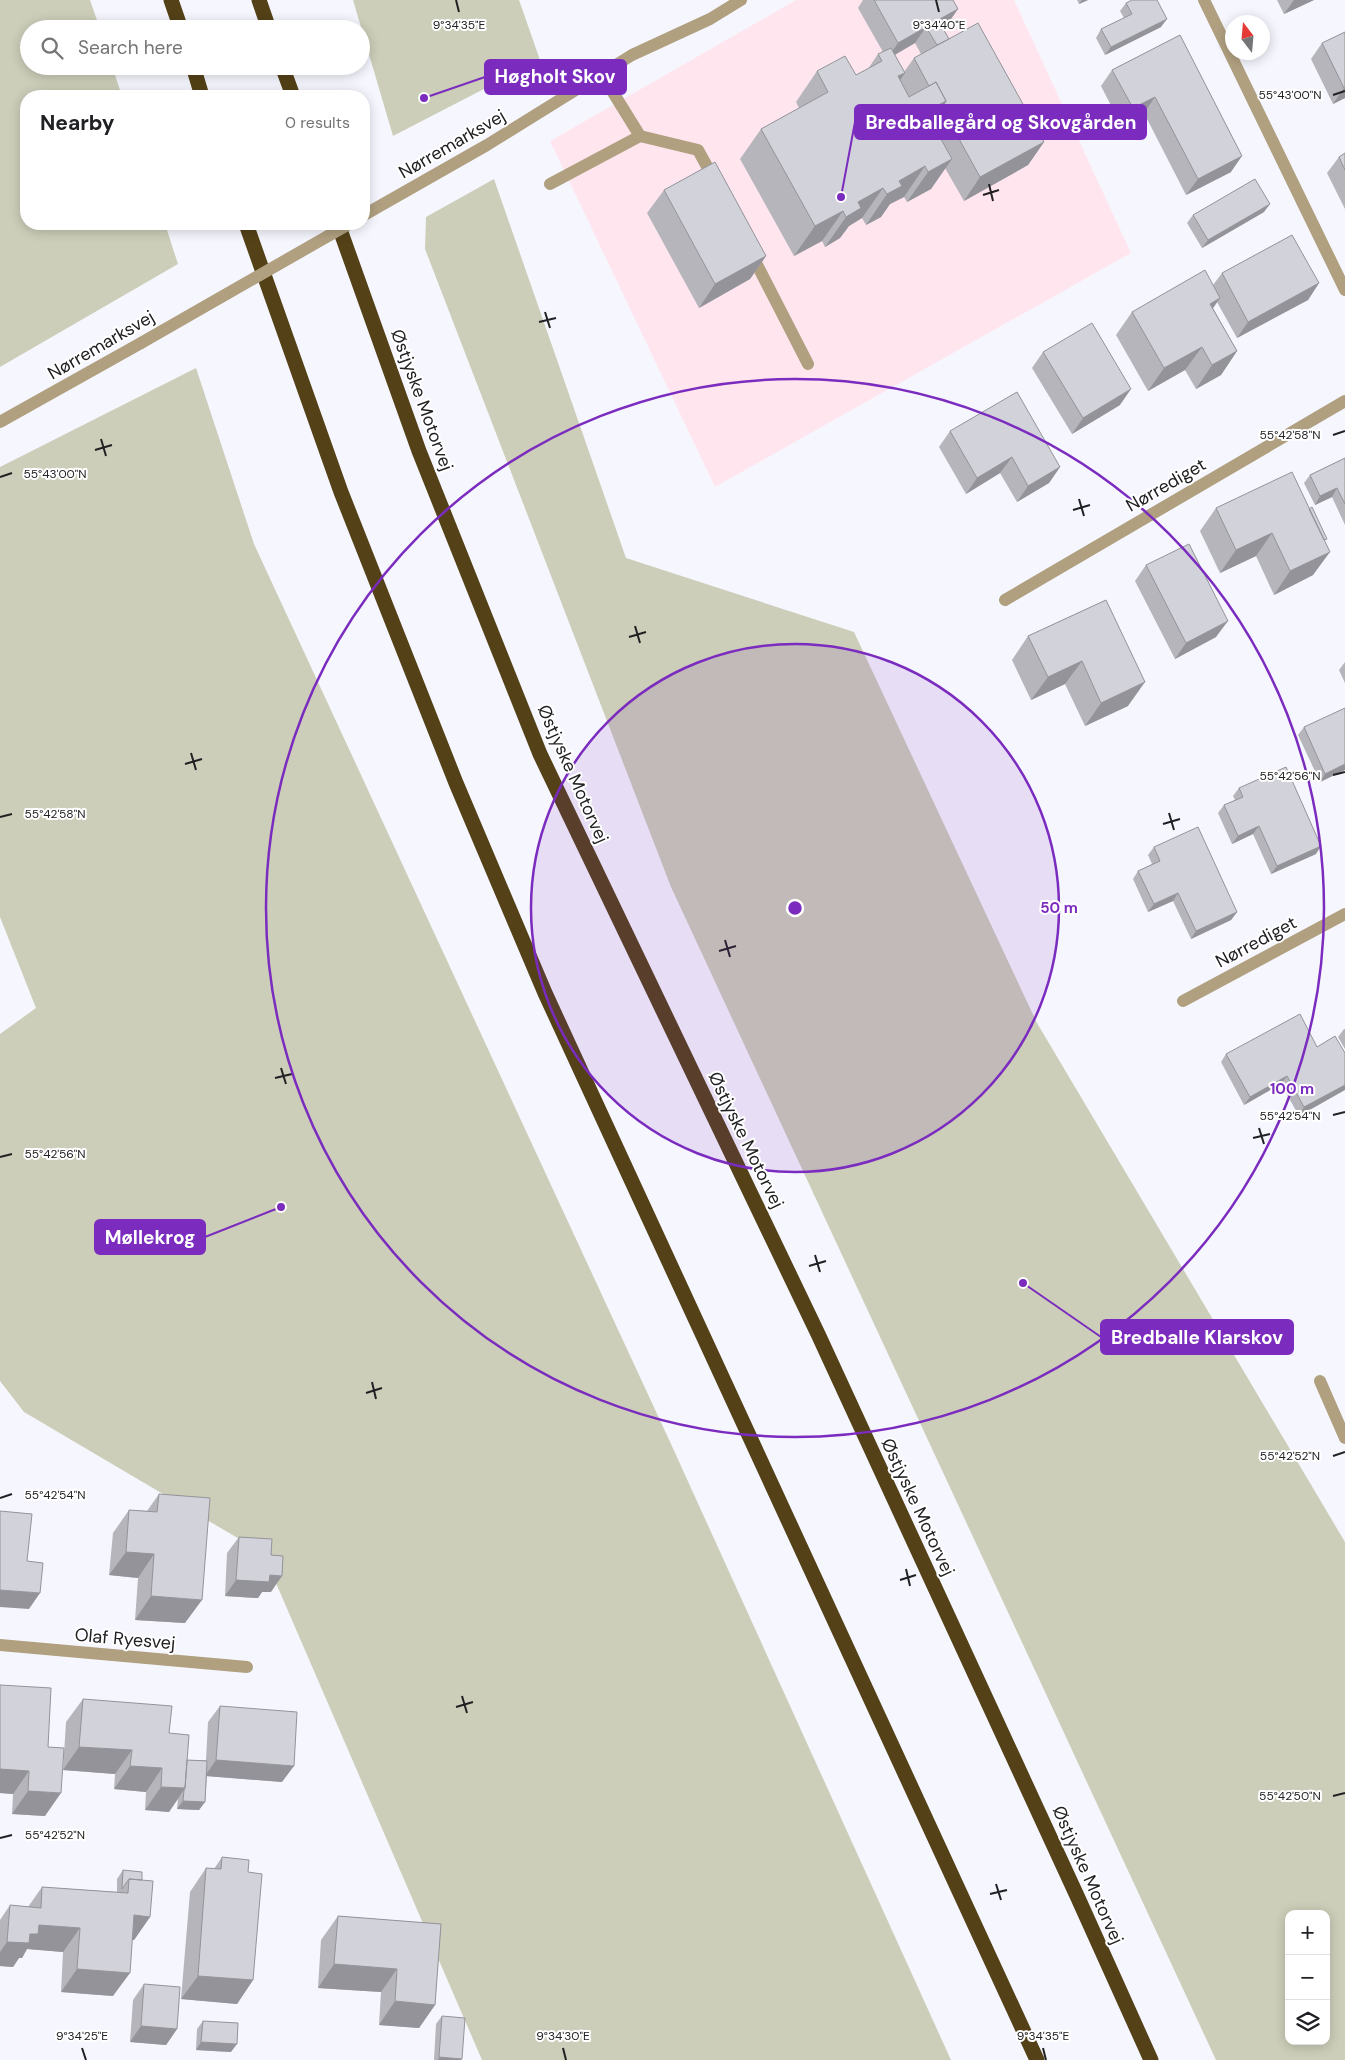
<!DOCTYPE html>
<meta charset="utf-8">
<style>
:root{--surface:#fff;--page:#f2f2f2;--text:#202124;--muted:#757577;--line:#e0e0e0}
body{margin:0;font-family:"DM Sans",sans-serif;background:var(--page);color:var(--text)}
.controls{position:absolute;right:15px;bottom:15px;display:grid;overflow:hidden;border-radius:10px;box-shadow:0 2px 12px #0003}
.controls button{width:45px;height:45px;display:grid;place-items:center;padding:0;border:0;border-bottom:1px solid var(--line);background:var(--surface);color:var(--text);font:25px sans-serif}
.compass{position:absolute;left:1225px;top:15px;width:45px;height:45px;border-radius:50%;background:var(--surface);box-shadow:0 2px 12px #0003;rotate:344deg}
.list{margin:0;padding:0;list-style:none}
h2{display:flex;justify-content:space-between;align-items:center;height:65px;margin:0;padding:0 20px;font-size:21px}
h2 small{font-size:16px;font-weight:400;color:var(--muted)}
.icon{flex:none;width:28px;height:28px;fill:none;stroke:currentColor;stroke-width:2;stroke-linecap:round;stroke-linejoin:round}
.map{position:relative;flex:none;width:1345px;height:2060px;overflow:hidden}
.search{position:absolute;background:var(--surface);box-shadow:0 2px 12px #0003;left:20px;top:20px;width:350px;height:55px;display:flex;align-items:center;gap:12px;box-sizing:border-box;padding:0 18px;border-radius:28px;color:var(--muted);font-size:19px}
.panel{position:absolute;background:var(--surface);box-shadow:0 2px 12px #0003;left:20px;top:90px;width:350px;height:140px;border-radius:20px}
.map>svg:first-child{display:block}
.education{fill:#ffe6ee}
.green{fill:#ccceb9;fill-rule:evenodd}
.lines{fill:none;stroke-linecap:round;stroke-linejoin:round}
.minor{stroke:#b0a080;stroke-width:12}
.highway{stroke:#544117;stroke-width:15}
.minor-bridge{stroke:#b0a080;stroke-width:12}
.wall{fill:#b5b5bb;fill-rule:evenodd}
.shaded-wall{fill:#939399}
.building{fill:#d2d2da;stroke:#939399}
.ticks{fill:none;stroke:#212124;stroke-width:2}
.ring{fill:none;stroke:#7b2cbf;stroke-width:2.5}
.labels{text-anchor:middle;stroke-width:4;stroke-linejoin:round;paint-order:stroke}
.street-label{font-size:18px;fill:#212124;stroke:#fff}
.ticks-label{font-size:12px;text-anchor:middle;fill:#212124;stroke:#fff;stroke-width:4;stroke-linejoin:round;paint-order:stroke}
.centre{fill:#7b2cbf;stroke:#fff;stroke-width:2.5}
.ring-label{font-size:15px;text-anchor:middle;font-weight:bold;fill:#7b2cbf;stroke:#fff;stroke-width:4;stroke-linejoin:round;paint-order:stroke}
.leader{fill:none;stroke:#7b2cbf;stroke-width:2}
.callout-dot{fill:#7b2cbf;stroke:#fff;stroke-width:2}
.callout{fill:#7b2cbf;stroke:#7b2cbf;stroke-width:2}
.callout-label{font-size:19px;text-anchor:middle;font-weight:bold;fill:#fff}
</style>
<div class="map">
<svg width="1345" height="2060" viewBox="0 0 1345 2060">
<rect width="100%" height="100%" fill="#f6f7fe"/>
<path class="education" d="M 796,0 L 1014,0 L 1131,253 L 715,487 L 550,141 Z"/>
<path class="green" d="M 0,0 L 90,0 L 100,29 L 29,29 L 29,66 L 112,66 L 122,96 L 26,96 L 26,224 L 165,224 L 178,264 L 0,367 Z
M 353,0 L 519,0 L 540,60 L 393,136 Z
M 494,179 L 626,558 L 854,632 L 1037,1023 L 1345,1542 L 1345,2060 L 1216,2060 L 671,887 L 425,249 L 426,217 ZM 1289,1914 L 1326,1914 L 1326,2041 L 1289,2041 Z
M 196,368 L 254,544 L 671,1444 L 951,2060 L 482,2060 L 263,1553 L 24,1412 L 0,1381 L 0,1034 L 36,1008 L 0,917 L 0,467 Z"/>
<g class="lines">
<path class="minor" d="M 1204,0 L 1345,290
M 601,73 L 640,136 L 698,150 L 715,181
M 550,184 L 640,136
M 364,215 L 487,145 L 632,55 L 710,19 L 741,0
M 751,253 L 808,364
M 0,422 L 141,343
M 1005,600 L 1345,401
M 1183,1001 L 1345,914
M 1320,1381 L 1345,1438
M 0,1645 L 247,1667"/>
<path class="highway" d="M 171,0 L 181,29
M 259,0 L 269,29
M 193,66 L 202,96
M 282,66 L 293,96
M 246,224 L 341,492 L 456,783 L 545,993 L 1037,2060
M 338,224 L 419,451 L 540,754 L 818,1334 L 1078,1898 L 1151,2060"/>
<path class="minor-bridge" d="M 141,343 L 349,224"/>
</g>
<path class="wall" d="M 863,0 L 953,0 L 947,25 L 943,28 L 949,39 L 1044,142 L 1028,165 L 964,201 L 945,168 L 931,189 L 907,202 L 904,197 L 890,204 L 881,217 L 866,225 L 862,218 L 849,226 L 840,238 L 825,247 L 822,241 L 794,256 L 740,159 L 761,129 L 799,108 L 796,102 L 817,71 L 856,75 L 868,69 L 878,54 L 883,52 L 858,8 ZM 915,43 L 921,54 L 914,58 L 904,72 L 895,55 Z
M 1077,0 L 1088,0 L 1079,4 Z
M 1277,0 L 1314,0 L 1284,14 Z
M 1126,3 L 1161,27 L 1105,55 L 1096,38 L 1101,29 L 1124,18 L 1120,11 Z
M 1345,32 L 1345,98 L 1333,104 L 1311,59 L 1322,43 Z
M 1180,35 L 1231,172 L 1186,195 L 1144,113 L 1121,125 L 1101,86 L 1112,70 Z
M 1345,153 L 1345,209 L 1327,173 L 1339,157 Z
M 664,190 L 766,256 L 750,279 L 699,308 L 647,213 Z
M 1264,212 L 1202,248 L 1187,223 L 1193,215 Z
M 1222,273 L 1319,283 L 1308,300 L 1237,338 L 1217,302 L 1213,308 L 1237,351 L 1221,375 L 1196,389 L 1185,370 L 1148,391 L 1116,335 L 1132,312 L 1213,285 Z
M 1043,352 L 1120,405 L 1072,434 L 1032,368 Z
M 950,431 L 1060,467 L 1049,483 L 1017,502 L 1000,473 L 966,494 L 939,447 Z
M 1345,458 L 1345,525 L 1332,497 L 1315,505 L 1304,483 L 1310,475 Z
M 1216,508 L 1325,542 L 1313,575 L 1274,595 L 1256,556 L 1220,573 L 1200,531 Z
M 1146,565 L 1216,637 L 1175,659 L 1135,581 Z
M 1106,600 L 1128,706 L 1085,726 L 1065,684 L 1031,700 L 1012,660 L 1028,636 Z
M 1345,662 L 1345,683 L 1339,670 Z
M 1304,727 L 1345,770 L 1320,782 L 1298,735 Z
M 1239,788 L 1316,854 L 1271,874 L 1253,834 L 1232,844 L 1218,813 L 1224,805 L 1235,800 L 1233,796 Z
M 1154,847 L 1237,912 L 1231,920 L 1191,939 L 1173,901 L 1148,912 L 1133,879 L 1138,871 L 1152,864 L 1148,855 Z
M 1344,1029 L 1345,1029 L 1345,1049 L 1338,1037 Z
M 1317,1047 L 1345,1053 L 1299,1116 L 1281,1084 L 1244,1105 L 1221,1062 L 1226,1054 Z
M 159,1494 L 185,1623 L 135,1620 L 138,1578 L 109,1575 L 113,1533 L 129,1510 L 147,1511 Z
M 239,1537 L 271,1555 L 271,1592 L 262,1592 L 258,1598 L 225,1596 L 227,1553 Z
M 0,1685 L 48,1747 L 45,1816 L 12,1814 L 13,1794 L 0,1793 Z
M 83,1699 L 169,1733 L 187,1760 L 206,1760 L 208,1722 L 220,1706 L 282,1782 L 207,1776 L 205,1802 L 199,1810 L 177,1809 L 178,1799 L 169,1812 L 145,1810 L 146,1792 L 114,1789 L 115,1774 L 63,1770 L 66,1722 Z
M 222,1857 L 248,1872 L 253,1980 L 237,2004 L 181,1999 L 190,1892 L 206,1868 L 214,1869 Z
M 123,1870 L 142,1880 L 150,1917 L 134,1940 L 132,1940 L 113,1996 L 61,1992 L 63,1952 L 27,1949 L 22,1958 L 19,1958 L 13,1967 L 0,1966 L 0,1920 L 10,1905 L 28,1907 L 42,1887 L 117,1892 L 117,1879 Z
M 338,1916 L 441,1924 L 435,2005 L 419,2028 L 379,2025 L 381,1992 L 318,1988 L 321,1940 Z
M 144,1984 L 177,2029 L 166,2045 L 130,2042 L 133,2000 Z
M 442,2016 L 461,2060 L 434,2060 L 436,2024 Z
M 203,2021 L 231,2052 L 196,2050 L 197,2029 Z"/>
<path class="shaded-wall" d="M 1082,0 L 1088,0 L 1079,4 Z
M 1294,0 L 1314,0 L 1284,14 Z
M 958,9 L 947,25 L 930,34 L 938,20 Z
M 1167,19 L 1161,27 L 1105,55 L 1111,47 Z
M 926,27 L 915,43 L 887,59 L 898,43 Z
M 905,73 L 884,103 L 898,76 Z
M 1344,88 L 1345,88 L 1345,98 L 1333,104 Z
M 1155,97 L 1144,113 L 1121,125 L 1133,108 Z
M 946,101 L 925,131 L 921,114 Z
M 1044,142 L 1028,165 L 964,201 L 980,177 Z
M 1242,156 L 1231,172 L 1186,195 L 1198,179 Z
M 952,159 L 931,189 L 907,202 L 928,172 Z
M 925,166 L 904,197 L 890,204 L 881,217 L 866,225 L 887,194 L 899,181 Z
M 883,188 L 862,218 L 849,226 L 840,238 L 825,247 L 846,217 L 858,202 Z
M 1270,204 L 1264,212 L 1202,248 L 1208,240 Z
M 843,211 L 822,241 L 794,256 L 815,226 Z
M 766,256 L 750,279 L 699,308 L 715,284 Z
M 1319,283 L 1308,300 L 1237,338 L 1248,322 Z
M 1220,298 L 1204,321 L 1210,304 Z
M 1202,347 L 1185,370 L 1148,391 L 1164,368 Z
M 1237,351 L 1221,375 L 1196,389 L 1212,365 Z
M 1131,389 L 1120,405 L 1072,434 L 1083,418 Z
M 1012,457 L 1000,473 L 966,494 L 977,478 Z
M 1060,467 L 1049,483 L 1017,502 L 1028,486 Z
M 1337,488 L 1332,497 L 1315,505 L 1320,496 Z
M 1272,533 L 1256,556 L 1220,573 L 1236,550 Z
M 1330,552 L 1313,575 L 1274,595 L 1290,571 Z
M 1228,621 L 1216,637 L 1175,659 L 1186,643 Z
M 1082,661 L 1065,684 L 1031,700 L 1048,677 Z
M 1145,682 L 1128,706 L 1085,726 L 1101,703 Z
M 1345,764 L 1345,770 L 1320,782 L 1325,774 Z
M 1259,826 L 1253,834 L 1232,844 L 1238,836 Z
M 1321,846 L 1316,854 L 1271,874 L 1277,866 Z
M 1178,893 L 1173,901 L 1148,912 L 1154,904 Z
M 1237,912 L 1231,920 L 1191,939 L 1196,931 Z
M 1287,1076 L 1281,1084 L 1244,1105 L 1250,1097 Z
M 1345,1085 L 1345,1090 L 1299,1116 L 1304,1107 Z
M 126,1552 L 154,1554 L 138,1578 L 109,1575 Z
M 270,1575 L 282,1576 L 271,1592 L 262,1592 L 258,1598 L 225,1596 L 236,1580 Z
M 0,1590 L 40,1593 L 29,1609 L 0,1607 Z
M 151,1596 L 202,1600 L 185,1623 L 135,1620 Z
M 79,1747 L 132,1750 L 115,1774 L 63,1770 Z
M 216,1760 L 294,1766 L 282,1782 L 205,1776 Z
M 130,1766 L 162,1768 L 146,1792 L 114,1789 Z
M 0,1769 L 29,1771 L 13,1794 L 0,1793 Z
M 161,1787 L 185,1788 L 169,1812 L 145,1810 Z
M 28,1791 L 61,1793 L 45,1816 L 12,1814 Z
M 183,1801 L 205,1802 L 199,1810 L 177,1809 Z
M 134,1915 L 150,1917 L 134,1940 L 118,1939 Z
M 39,1925 L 80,1928 L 63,1952 L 27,1949 L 22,1958 L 19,1958 L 13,1967 L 0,1966 L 0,1952 L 7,1942 L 30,1934 Z
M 334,1964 L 397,1969 L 381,1992 L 318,1988 Z
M 77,1969 L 130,1973 L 113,1996 L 61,1992 Z
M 198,1976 L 253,1980 L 237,2004 L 181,1999 Z
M 395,2001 L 435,2005 L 419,2028 L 379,2025 Z
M 141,2026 L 177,2029 L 166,2045 L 130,2042 Z
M 201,2042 L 237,2044 L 231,2052 L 196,2050 Z
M 439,2057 L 462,2059 L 461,2060 L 438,2060 Z"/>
<path class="building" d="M 874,0 L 953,0 L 958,9 L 938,20 L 949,39 L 937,45 L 926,27 L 898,43 Z
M 1132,0 L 1157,0 L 1167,19 L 1111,47 L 1101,29 L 1132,14 L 1126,3 Z
M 978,23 L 1044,142 L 980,177 L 942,108 L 946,101 L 936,82 L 929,86 L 914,58 Z
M 1345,32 L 1345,88 L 1344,88 L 1322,43 Z
M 1180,35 L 1242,156 L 1198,179 L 1155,97 L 1133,108 L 1112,70 Z
M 891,48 L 905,73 L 898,76 L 909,97 L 936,82 L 946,101 L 921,114 L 932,135 L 937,132 L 952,159 L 928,172 L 925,166 L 899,181 L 902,186 L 887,194 L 883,188 L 858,202 L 861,208 L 846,217 L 843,211 L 815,226 L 761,129 L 828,92 L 817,71 L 845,56 L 856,75 L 882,61 L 878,54 Z
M 1345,153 L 1345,170 L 1339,157 Z
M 715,162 L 766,256 L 715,284 L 664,190 Z
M 1255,179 L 1270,204 L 1208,240 L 1193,215 Z
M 1292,235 L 1319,283 L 1248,322 L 1222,273 Z
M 1205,270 L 1220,298 L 1210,304 L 1237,351 L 1212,365 L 1202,347 L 1164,368 L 1132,312 Z
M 1092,323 L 1131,389 L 1083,418 L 1043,352 Z
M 1017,392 L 1060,467 L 1028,486 L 1012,457 L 977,478 L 950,431 Z
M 1345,458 L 1345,504 L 1337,488 L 1320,496 L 1310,475 Z
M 1292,472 L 1330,552 L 1290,571 L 1272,533 L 1236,550 L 1216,508 Z
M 1312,507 L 1327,539 L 1324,540 L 1309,509 Z
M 1189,544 L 1228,621 L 1186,643 L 1146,565 Z
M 1106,600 L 1145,682 L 1101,703 L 1082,661 L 1048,677 L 1028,636 Z
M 1345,708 L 1345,764 L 1325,774 L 1304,727 Z
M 1286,767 L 1321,846 L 1277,866 L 1259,826 L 1238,836 L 1224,805 L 1243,797 L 1239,788 Z
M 1198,827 L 1237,912 L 1196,931 L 1178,893 L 1154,904 L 1138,871 L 1160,861 L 1154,847 Z
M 1300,1014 L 1317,1047 L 1335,1036 L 1345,1053 L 1345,1085 L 1304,1107 L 1287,1076 L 1250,1097 L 1226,1054 Z
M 159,1494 L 210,1498 L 202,1600 L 151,1596 L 154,1554 L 126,1552 L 129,1510 L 157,1512 Z
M 0,1511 L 32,1514 L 27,1561 L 43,1563 L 40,1593 L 0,1590 Z
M 239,1537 L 272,1539 L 271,1555 L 283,1556 L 282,1576 L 270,1575 L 269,1582 L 236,1580 Z
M 0,1685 L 51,1688 L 48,1747 L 64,1748 L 61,1793 L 28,1791 L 29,1771 L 0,1769 Z
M 83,1699 L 172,1706 L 169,1733 L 189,1735 L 185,1788 L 161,1787 L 162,1768 L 130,1766 L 132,1750 L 79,1747 Z
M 220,1706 L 297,1712 L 294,1766 L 216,1760 Z
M 187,1760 L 207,1761 L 205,1802 L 183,1801 L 184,1790 L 185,1788 Z
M 222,1857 L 249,1860 L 248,1872 L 262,1874 L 253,1980 L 198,1976 L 206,1868 L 221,1869 Z
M 123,1870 L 142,1872 L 142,1880 L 129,1879 L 122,1889 Z
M 129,1879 L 153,1881 L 150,1917 L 134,1915 L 130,1973 L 77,1969 L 80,1928 L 39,1925 L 38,1934 L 30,1934 L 29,1943 L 7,1942 L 10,1905 L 41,1908 L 42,1887 L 128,1893 Z
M 338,1916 L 441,1924 L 435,2005 L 395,2001 L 397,1969 L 334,1964 Z
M 144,1984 L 180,1987 L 177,2029 L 141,2026 Z
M 442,2016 L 465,2018 L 462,2059 L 439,2057 Z
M 203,2021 L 238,2023 L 237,2044 L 201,2042 Z"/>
<path class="ticks" d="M 456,0 L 459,12M 936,0 L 939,12M 1333,95 L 1345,91M 989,184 L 993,201M 983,195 L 999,190M 545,312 L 550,328M 539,322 L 556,318M 1333,435 L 1345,431M 101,439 L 106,456M 95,450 L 112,445M 0,477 L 12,473M 1079,499 L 1084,516M 1073,510 L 1090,505M 635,626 L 640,643M 629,637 L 646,632M 191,753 L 196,770M 185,764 L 202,759M 1333,775 L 1345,772M 1169,813 L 1174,830M 0,817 L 12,814M 1163,824 L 1180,819M 725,940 L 730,957M 719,951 L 736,946M 281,1068 L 286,1084M 275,1078 L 292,1074M 1333,1115 L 1345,1112M 1259,1128 L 1264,1144M 1253,1138 L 1270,1134M 0,1157 L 12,1154M 815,1255 L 820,1272M 809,1266 L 826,1261M 372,1382 L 376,1399M 366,1393 L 382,1388M 1333,1456 L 1345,1452M 0,1498 L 12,1494M 906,1569 L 910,1586M 900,1580 L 916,1575M 462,1696 L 467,1713M 456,1707 L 473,1702M 1333,1796 L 1345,1793M 0,1838 L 12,1835M 996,1884 L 1001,1900M 990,1894 L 1007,1890M 82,2048 L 86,2060M 563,2048 L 566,2060M 1043,2048 L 1046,2060"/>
<circle cx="795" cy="908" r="264" fill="#7b2cbf" fill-opacity=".12"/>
<g class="ring">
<circle cx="795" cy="908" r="264"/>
<circle cx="795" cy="908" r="529"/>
</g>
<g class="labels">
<g class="street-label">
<text transform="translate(452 144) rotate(-30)" y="6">Nørremarksvej</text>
<text transform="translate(101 345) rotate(-30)" y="6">Nørremarksvej</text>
<text transform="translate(422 400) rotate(70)" y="6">Østjyske Motorvej</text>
<text transform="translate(1166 485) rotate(-30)" y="6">Nørrediget</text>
<text transform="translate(573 774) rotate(66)" y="6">Østjyske Motorvej</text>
<text transform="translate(1256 942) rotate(-28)" y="6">Nørrediget</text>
<text transform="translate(746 1140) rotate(64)" y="6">Østjyske Motorvej</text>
<text transform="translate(918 1507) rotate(65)" y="6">Østjyske Motorvej</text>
<text transform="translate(125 1639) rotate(5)" y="6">Olaf Ryesvej</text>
<text transform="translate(1088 1875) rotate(66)" y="6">Østjyske Motorvej</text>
</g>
</g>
<g class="ticks-label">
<text x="459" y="29">9°34'35"E</text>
<text x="939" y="29">9°34'40"E</text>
<text x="1290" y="99">55°43'00"N</text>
<text x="1290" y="439">55°42'58"N</text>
<text x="55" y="478">55°43'00"N</text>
<text x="1290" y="780">55°42'56"N</text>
<text x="55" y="818">55°42'58"N</text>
<text x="1290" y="1120">55°42'54"N</text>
<text x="55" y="1158">55°42'56"N</text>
<text x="1290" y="1460">55°42'52"N</text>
<text x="55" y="1499">55°42'54"N</text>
<text x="1290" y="1800">55°42'50"N</text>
<text x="55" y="1839">55°42'52"N</text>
<text x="82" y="2040">9°34'25"E</text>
<text x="563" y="2040">9°34'30"E</text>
<text x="1043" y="2040">9°34'35"E</text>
</g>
<circle cx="795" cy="908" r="8" class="centre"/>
<g class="ring-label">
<text x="1059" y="913">50 m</text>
<text x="1292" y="1094">100 m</text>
</g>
<path class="leader" d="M424 98L485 77M841 197L855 122M281 1207L205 1237M1023 1283L1101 1337"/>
<g class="callout-dot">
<circle cx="424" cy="98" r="5"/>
<circle cx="841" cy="197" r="5"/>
<circle cx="281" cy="1207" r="5"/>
<circle cx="1023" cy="1283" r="5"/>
</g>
<g class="callout">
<rect x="485" y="60" width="141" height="34" rx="5"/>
<rect x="855" y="105" width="291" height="34" rx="5"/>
<rect x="95" y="1220" width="110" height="34" rx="5"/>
<rect x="1101" y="1320" width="192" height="34" rx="5"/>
</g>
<g class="callout-label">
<text x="555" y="83">Høgholt Skov</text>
<text x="1001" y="129">Bredballegård og Skovgården</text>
<text x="150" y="1244">Møllekrog</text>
<text x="1197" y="1344">Bredballe Klarskov</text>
</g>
</svg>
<div class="controls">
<button>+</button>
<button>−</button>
<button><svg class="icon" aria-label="layers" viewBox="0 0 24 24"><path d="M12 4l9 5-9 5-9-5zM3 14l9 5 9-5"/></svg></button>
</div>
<svg class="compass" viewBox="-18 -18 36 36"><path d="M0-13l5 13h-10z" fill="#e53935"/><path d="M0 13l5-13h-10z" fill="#757577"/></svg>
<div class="search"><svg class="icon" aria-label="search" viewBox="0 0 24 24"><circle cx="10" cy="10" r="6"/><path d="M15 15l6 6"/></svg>Search here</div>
<section class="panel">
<h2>Nearby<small>0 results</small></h2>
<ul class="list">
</ul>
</section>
</div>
